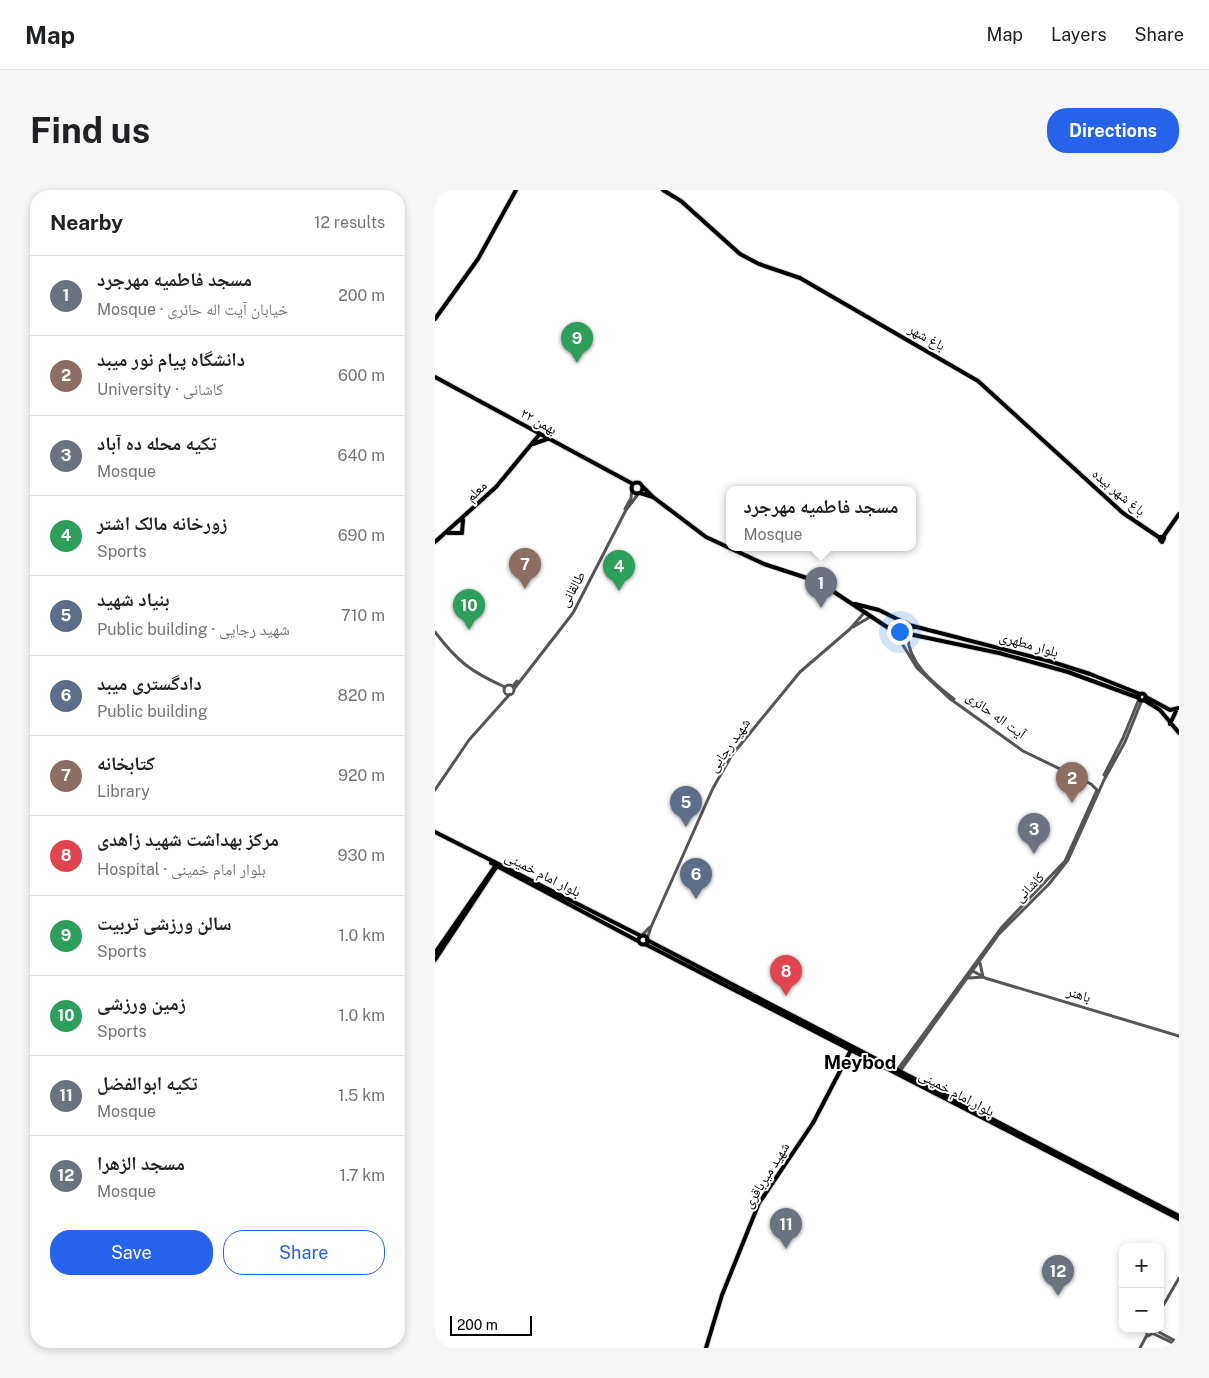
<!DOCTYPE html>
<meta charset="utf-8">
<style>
:root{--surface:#fff;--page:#f6f6f6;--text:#202124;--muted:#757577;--line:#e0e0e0;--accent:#2563eb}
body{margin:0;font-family:"Public Sans","Noto Naskh Arabic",sans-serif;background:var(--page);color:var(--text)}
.controls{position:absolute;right:15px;bottom:15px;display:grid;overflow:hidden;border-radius:10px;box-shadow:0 2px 8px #0003}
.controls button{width:45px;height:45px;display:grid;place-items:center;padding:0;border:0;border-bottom:1px solid var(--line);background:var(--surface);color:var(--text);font:25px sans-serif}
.scale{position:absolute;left:15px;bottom:12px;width:82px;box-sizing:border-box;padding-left:5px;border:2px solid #000;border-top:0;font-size:14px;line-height:18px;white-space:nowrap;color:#000;-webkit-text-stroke:4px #fff;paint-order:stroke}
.you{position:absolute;left:464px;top:441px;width:18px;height:18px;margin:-12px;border:4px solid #fff;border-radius:50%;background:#1a73e8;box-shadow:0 0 0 8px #1a73e833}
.badge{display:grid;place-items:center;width:32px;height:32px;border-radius:50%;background:var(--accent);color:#fff;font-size:16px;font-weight:700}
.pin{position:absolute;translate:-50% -41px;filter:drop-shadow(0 1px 2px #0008)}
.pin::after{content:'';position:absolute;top:26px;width:18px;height:15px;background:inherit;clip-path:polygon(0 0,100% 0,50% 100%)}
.popup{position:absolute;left:291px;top:296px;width:190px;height:65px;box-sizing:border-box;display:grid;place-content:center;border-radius:10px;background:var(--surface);filter:drop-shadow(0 1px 4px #0005);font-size:16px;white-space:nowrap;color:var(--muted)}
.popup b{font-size:19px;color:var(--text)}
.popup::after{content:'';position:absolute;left:50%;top:100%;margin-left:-10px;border:10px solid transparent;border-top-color:var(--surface)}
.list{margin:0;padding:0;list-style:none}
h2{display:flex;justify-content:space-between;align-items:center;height:65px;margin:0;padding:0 20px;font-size:21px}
h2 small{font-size:16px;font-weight:400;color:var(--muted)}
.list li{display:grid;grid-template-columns:32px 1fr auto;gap:15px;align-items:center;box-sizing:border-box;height:80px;padding:0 20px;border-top:1px solid var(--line)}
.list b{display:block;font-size:19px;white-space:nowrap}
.list p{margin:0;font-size:16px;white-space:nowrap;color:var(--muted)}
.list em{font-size:16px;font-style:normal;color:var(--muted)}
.actions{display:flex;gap:10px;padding:15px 20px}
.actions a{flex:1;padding:11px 0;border:1px solid var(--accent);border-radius:20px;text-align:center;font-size:18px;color:var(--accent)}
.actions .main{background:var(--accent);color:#fff}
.map{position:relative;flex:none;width:744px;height:1158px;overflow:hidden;border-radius:20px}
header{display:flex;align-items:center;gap:30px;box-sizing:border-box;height:70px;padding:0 25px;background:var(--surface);border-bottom:1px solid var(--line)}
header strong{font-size:24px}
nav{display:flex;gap:28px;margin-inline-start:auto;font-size:18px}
.intro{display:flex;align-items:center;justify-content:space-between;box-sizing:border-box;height:120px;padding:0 30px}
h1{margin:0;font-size:35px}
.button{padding:12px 22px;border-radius:20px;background:var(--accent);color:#fff;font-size:18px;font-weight:700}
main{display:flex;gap:30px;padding:0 30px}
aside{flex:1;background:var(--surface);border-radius:20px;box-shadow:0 2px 8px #0003}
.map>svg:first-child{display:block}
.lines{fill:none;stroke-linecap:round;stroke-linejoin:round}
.major-casing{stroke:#dbdbdb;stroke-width:6}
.minor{stroke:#555;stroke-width:3}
.major{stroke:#000;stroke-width:4}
.labels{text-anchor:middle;stroke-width:4;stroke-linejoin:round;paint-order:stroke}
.street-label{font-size:14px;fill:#000;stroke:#fff}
.district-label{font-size:19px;font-weight:bold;fill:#000;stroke:#fff}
</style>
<header>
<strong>Map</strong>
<nav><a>Map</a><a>Layers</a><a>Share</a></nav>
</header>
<div class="intro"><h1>Find us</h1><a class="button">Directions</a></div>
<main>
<aside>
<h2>Nearby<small>12 results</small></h2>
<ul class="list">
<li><span class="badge" style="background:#6b7280">1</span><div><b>مسجد فاطمیه مهرجرد</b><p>Mosque · خیابان آیت اله حائری</p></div><em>200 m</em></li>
<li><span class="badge" style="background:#8d6e63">2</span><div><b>دانشگاه پیام نور میبد</b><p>University · کاشانی</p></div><em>600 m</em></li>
<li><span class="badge" style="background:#6b7280">3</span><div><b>تکیه محله ده آباد</b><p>Mosque</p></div><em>640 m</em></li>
<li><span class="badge" style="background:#2e9e5b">4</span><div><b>زورخانه مالک اشتر</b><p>Sports</p></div><em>690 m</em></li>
<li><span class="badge" style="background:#5c6f8a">5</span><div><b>بنیاد شهید</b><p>Public building · شهید رجایی</p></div><em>710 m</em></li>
<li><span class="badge" style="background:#5c6f8a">6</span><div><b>دادگستری میبد</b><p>Public building</p></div><em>820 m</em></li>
<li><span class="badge" style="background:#8d6e63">7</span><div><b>کتابخانه</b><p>Library</p></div><em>920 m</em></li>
<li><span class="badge" style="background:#e0444e">8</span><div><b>مرکز بهداشت شهید زاهدی</b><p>Hospital · بلوار امام خمینی</p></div><em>930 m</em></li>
<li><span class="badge" style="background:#2e9e5b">9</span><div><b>سالن ورزشی تربیت</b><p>Sports</p></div><em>1.0 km</em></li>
<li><span class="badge" style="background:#2e9e5b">10</span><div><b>زمین ورزشی</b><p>Sports</p></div><em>1.0 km</em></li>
<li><span class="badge" style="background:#6b7280">11</span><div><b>تکیه ابوالفضل</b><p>Mosque</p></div><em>1.5 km</em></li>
<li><span class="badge" style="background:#6b7280">12</span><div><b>مسجد الزهرا</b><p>Mosque</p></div><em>1.7 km</em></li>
</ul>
<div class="actions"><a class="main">Save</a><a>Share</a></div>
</aside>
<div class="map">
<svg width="744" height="1158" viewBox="0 0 744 1158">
<rect width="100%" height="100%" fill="#fff"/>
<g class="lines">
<defs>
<path id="major" d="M 228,0 L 246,11 L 305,64 L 324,74 L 365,88 L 543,191 L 688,323 L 725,348
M 0,129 L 43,69 L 81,0
M 0,187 L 198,294
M 98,254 L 112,249
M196.5 298a5.5 5.5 0 1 1 11 0a5.5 5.5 0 1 1-11 0Z
M 205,303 L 218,307 L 208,297
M 218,307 L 271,347 L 329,374 L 375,389 L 390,396 L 461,443
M 13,343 L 27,343 L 28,330
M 726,347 L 729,348 L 727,352 L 725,350 Z
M 728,347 L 744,324
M 0,352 L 61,297 L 104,245
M 420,414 L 444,420 L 468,432
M460 440a8 8 0 1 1 16 0a8 8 0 1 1-16 0Z
M 474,435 L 614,471 L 655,484 L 705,504
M 474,444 L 564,463 L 633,482 L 704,508
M703.5 507a3.5 3.5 0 1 1 7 0a3.5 3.5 0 1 1-7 0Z
M 711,507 L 735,520 L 744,518
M 709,510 L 725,520 L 744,543
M 735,534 L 741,521
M 0,642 L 206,746
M 56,673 L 203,751
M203.5 750a4.5 4.5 0 1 1 9 0a4.5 4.5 0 1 1-9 0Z
M 212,750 L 744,1026
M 210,754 L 744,1029
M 0,763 L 61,675
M 0,770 L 62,676
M 271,1158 L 287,1105 L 324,1013 L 378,933 L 417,858"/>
</defs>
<use href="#major" class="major-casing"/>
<path class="minor" d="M 190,319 L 196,308 L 197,298
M 418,437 L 435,427
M 0,442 C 22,471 36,482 70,497
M 473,445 C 472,472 499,494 519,509
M 463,447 L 482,478 L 514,508 L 588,561 L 656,594 L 662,600 L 630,671 L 567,737 L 463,879 L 463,884 L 563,745 L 614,694 L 633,670 L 669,590 L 690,552 L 707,510
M69 500a5 5 0 1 1 10 0a5 5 0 1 1-10 0Z
M 78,496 L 82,491
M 79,499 L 138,423 L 191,320 L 204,303
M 669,585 L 688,548 L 704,509
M 0,600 L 34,550 L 75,504
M 206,746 L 215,737
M 212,749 L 216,737 L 278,598 L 297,565 L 365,482 L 415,439 L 429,423
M 538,781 L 550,788 L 744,846
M 534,788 L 548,787 L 545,773
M 725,1121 L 744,1088
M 710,1139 L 713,1146 L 720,1142
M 720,1140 L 744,1153
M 719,1144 L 744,1156
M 705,1158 L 712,1145"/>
<use href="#major" class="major"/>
</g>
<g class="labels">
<g class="street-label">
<text transform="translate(492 147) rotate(29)" y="5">باغ شهر</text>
<text transform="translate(104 231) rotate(29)" y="5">۲۲ بهمن</text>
<text transform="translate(41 301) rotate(-44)" y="5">معلم</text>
<text transform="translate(684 302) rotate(40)" y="5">باغ شهر بیده</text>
<text transform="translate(137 399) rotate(-61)" y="5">طالقانی</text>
<text transform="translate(594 454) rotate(16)" y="5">بلوار مطهری</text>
<text transform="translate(561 525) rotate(36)" y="5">آیت اله حائری</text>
<text transform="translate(294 555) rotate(-55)" y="5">شهید رجایی</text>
<text transform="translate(108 684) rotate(27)" y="5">بلوار امام خمینی</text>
<text transform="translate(594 697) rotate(-45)" y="5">کاشانی</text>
<text transform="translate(644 804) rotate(17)" y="5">باهنر</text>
<text transform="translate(522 903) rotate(28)" y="5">بلوار امام خمینی</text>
<text transform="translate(331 985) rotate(-58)" y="5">شهید میرباقری</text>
</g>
<g class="district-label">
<text x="425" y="879">Meybod</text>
</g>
</g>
</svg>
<div class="controls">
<button>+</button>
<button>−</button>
</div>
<div class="scale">200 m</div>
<div class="you"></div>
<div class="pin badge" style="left:386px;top:418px;background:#6b7280">1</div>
<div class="popup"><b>مسجد فاطمیه مهرجرد</b>Mosque</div>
<div class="pin badge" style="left:637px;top:613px;background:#8d6e63">2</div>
<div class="pin badge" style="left:599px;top:664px;background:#6b7280">3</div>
<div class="pin badge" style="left:184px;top:401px;background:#2e9e5b">4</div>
<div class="pin badge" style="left:251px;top:637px;background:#5c6f8a">5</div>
<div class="pin badge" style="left:261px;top:709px;background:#5c6f8a">6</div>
<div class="pin badge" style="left:90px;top:399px;background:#8d6e63">7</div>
<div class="pin badge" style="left:351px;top:806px;background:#e0444e">8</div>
<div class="pin badge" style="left:142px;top:173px;background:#2e9e5b">9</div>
<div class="pin badge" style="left:34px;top:440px;background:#2e9e5b">10</div>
<div class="pin badge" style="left:351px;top:1059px;background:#6b7280">11</div>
<div class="pin badge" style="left:623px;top:1106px;background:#6b7280">12</div>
</div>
</main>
